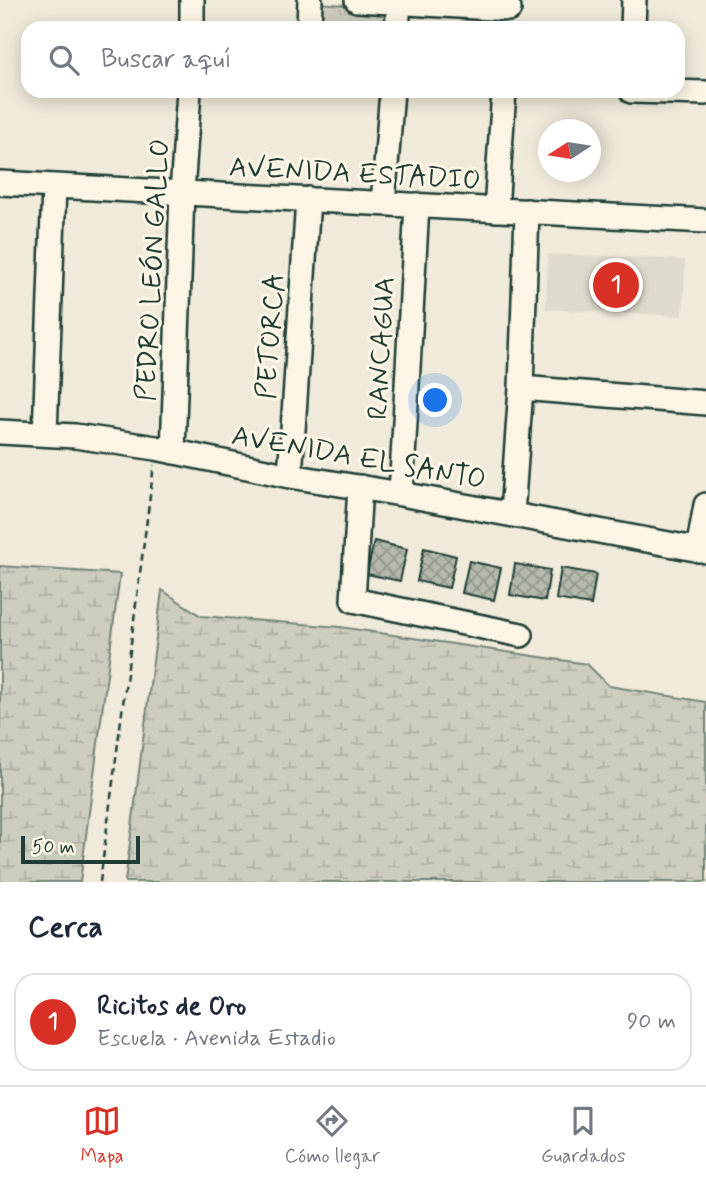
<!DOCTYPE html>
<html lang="es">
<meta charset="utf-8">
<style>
:root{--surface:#fff;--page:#f2f2f3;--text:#1f2937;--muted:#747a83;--line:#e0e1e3;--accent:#d93025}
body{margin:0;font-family:Mynerve,sans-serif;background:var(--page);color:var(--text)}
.compass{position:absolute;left:538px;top:119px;width:63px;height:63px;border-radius:50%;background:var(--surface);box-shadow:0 4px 18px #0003;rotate:258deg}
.scale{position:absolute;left:21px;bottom:18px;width:119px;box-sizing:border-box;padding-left:7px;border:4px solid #1f3d34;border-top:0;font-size:19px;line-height:24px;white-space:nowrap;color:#1f3d34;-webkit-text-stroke:5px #fcf5e5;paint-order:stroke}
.you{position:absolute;left:436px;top:401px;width:24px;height:24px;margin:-18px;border:5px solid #fff;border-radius:50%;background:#1a73e8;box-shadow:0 0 0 10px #1a73e833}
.badge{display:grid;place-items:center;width:46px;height:46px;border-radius:50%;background:var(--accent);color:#fff;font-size:23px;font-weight:700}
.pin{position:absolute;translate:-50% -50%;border:4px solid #fff;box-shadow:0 2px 7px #0006}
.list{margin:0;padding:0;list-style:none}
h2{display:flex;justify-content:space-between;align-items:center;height:91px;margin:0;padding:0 28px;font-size:30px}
h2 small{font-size:23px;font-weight:400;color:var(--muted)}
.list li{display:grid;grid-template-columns:46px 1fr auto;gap:21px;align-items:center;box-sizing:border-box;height:98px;margin:0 14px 14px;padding:0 14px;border:2px solid var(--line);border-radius:21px}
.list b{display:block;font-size:26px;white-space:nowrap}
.list p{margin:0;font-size:23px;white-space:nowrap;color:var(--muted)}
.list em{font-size:23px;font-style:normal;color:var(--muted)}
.icon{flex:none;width:38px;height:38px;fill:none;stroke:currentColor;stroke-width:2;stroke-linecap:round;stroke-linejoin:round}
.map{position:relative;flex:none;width:706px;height:882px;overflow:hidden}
.search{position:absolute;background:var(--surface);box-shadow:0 4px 18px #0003;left:21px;right:21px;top:21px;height:77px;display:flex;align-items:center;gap:18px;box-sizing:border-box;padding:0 24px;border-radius:21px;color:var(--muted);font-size:26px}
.sheet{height:203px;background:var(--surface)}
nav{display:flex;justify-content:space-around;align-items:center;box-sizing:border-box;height:98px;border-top:2px solid var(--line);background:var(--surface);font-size:19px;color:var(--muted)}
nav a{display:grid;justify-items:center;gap:4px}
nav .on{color:var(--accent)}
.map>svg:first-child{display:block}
.built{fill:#dedbcc}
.grass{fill:url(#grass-tufts);stroke:#76857a;stroke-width:2}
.wetland{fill:url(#wetland-marsh);stroke:#76857a;stroke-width:2}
.building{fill:url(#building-cross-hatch);stroke:#1f3d34;stroke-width:2}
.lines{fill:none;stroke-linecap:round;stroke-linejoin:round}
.minor-casing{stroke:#1f3d34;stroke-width:28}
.path{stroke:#1f3d34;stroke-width:2.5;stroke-dasharray:7 5;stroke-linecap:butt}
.minor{stroke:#fcf5e5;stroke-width:23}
.labels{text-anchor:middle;stroke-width:6;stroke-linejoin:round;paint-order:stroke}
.street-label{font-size:28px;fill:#1f3d34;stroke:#fcf5e5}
</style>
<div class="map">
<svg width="706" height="882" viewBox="0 0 706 882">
<defs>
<pattern id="grass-tufts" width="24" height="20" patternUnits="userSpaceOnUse" patternTransform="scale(1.75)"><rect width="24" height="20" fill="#cccdbf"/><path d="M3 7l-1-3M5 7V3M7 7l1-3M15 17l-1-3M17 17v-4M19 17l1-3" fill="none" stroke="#afb1a5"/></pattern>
<pattern id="wetland-marsh" width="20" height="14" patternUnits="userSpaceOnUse" patternTransform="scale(1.75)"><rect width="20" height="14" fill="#cccdbf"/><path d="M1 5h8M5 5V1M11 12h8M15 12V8" fill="none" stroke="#afb1a5"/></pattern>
<pattern id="building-cross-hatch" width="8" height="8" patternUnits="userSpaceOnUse" patternTransform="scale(1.75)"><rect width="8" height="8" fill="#b5b9ad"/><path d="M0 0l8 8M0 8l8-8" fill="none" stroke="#93988e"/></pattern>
</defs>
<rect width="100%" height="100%" fill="#efeada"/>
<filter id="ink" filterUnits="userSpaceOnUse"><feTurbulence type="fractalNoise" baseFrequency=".0143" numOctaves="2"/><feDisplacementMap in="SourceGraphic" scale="14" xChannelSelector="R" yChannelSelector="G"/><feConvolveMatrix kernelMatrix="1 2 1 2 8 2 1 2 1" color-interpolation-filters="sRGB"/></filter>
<g filter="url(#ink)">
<path class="built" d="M 548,254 L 685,260 L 683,316 L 546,309 Z"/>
<path class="grass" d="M 317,3 L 388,8 L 388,28 L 315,28 Z"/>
<path class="wetland" d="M 0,566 L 120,574 L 80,882 L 0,882 Z
M 162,590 L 201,616 L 340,627 L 587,664 L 609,686 L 706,702 L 706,882 L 125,882 Z"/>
<path class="building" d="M 374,541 L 407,549 L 400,581 L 367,574 Z
M 424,548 L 456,556 L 449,588 L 417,581 Z
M 469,561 L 501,568 L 494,600 L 462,593 Z
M 515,564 L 550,570 L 545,601 L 510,595 Z
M 561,568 L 596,574 L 591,605 L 556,599 Z"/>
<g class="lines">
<defs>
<path id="minor" d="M 357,0 L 509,9
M 192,28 L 192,0
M 309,28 L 310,0
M 397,28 L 399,2
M 633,28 L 634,0
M 632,91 L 706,93
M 0,183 L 706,221
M 383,203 L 392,91
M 496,210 L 504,91
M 521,388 L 706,403
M 0,432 L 75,436 L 156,448 L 290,476 L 401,494 L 706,551
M 45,434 L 54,186
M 173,452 L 182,193 L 189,91
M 290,476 L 308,199
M 360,487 L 353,600 L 521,635
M 401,494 L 417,205
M 512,514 L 521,388 L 527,211
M 698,550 L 706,505"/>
</defs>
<use href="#minor" class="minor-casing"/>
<path class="path" d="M 100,882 L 154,465"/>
<use href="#minor" class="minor"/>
</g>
</g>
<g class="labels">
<g class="street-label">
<text transform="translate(355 172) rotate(3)" y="10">AVENIDA ESTADIO</text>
<text transform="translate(151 270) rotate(-87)" y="10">PEDRO LEÓN GALLO</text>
<text transform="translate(269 336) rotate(-86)" y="10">PETORCA</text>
<text transform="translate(380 348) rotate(-87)" y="10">RANCAGUA</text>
<text transform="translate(359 456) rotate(10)" y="10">AVENIDA EL SANTO</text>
</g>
</g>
</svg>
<svg class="compass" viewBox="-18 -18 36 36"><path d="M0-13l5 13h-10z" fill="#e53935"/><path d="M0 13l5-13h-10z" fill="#747a83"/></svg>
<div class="scale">50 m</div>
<div class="you"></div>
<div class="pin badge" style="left:616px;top:285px">1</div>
<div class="search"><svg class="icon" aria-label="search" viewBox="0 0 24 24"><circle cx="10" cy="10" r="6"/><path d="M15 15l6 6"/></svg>Buscar aquí</div>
</div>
<section class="sheet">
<h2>Cerca<small></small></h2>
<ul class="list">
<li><span class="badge">1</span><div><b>Ricitos de Oro</b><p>Escuela · Avenida Estadio</p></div><em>90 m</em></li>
</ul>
</section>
<nav>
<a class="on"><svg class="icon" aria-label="map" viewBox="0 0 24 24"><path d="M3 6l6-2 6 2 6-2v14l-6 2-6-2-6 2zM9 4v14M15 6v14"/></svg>Mapa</a>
<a><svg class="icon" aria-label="directions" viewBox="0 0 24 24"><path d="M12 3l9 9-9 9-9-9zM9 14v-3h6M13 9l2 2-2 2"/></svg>Cómo llegar</a>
<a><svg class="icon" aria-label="saved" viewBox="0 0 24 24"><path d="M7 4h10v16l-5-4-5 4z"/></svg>Guardados</a>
</nav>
